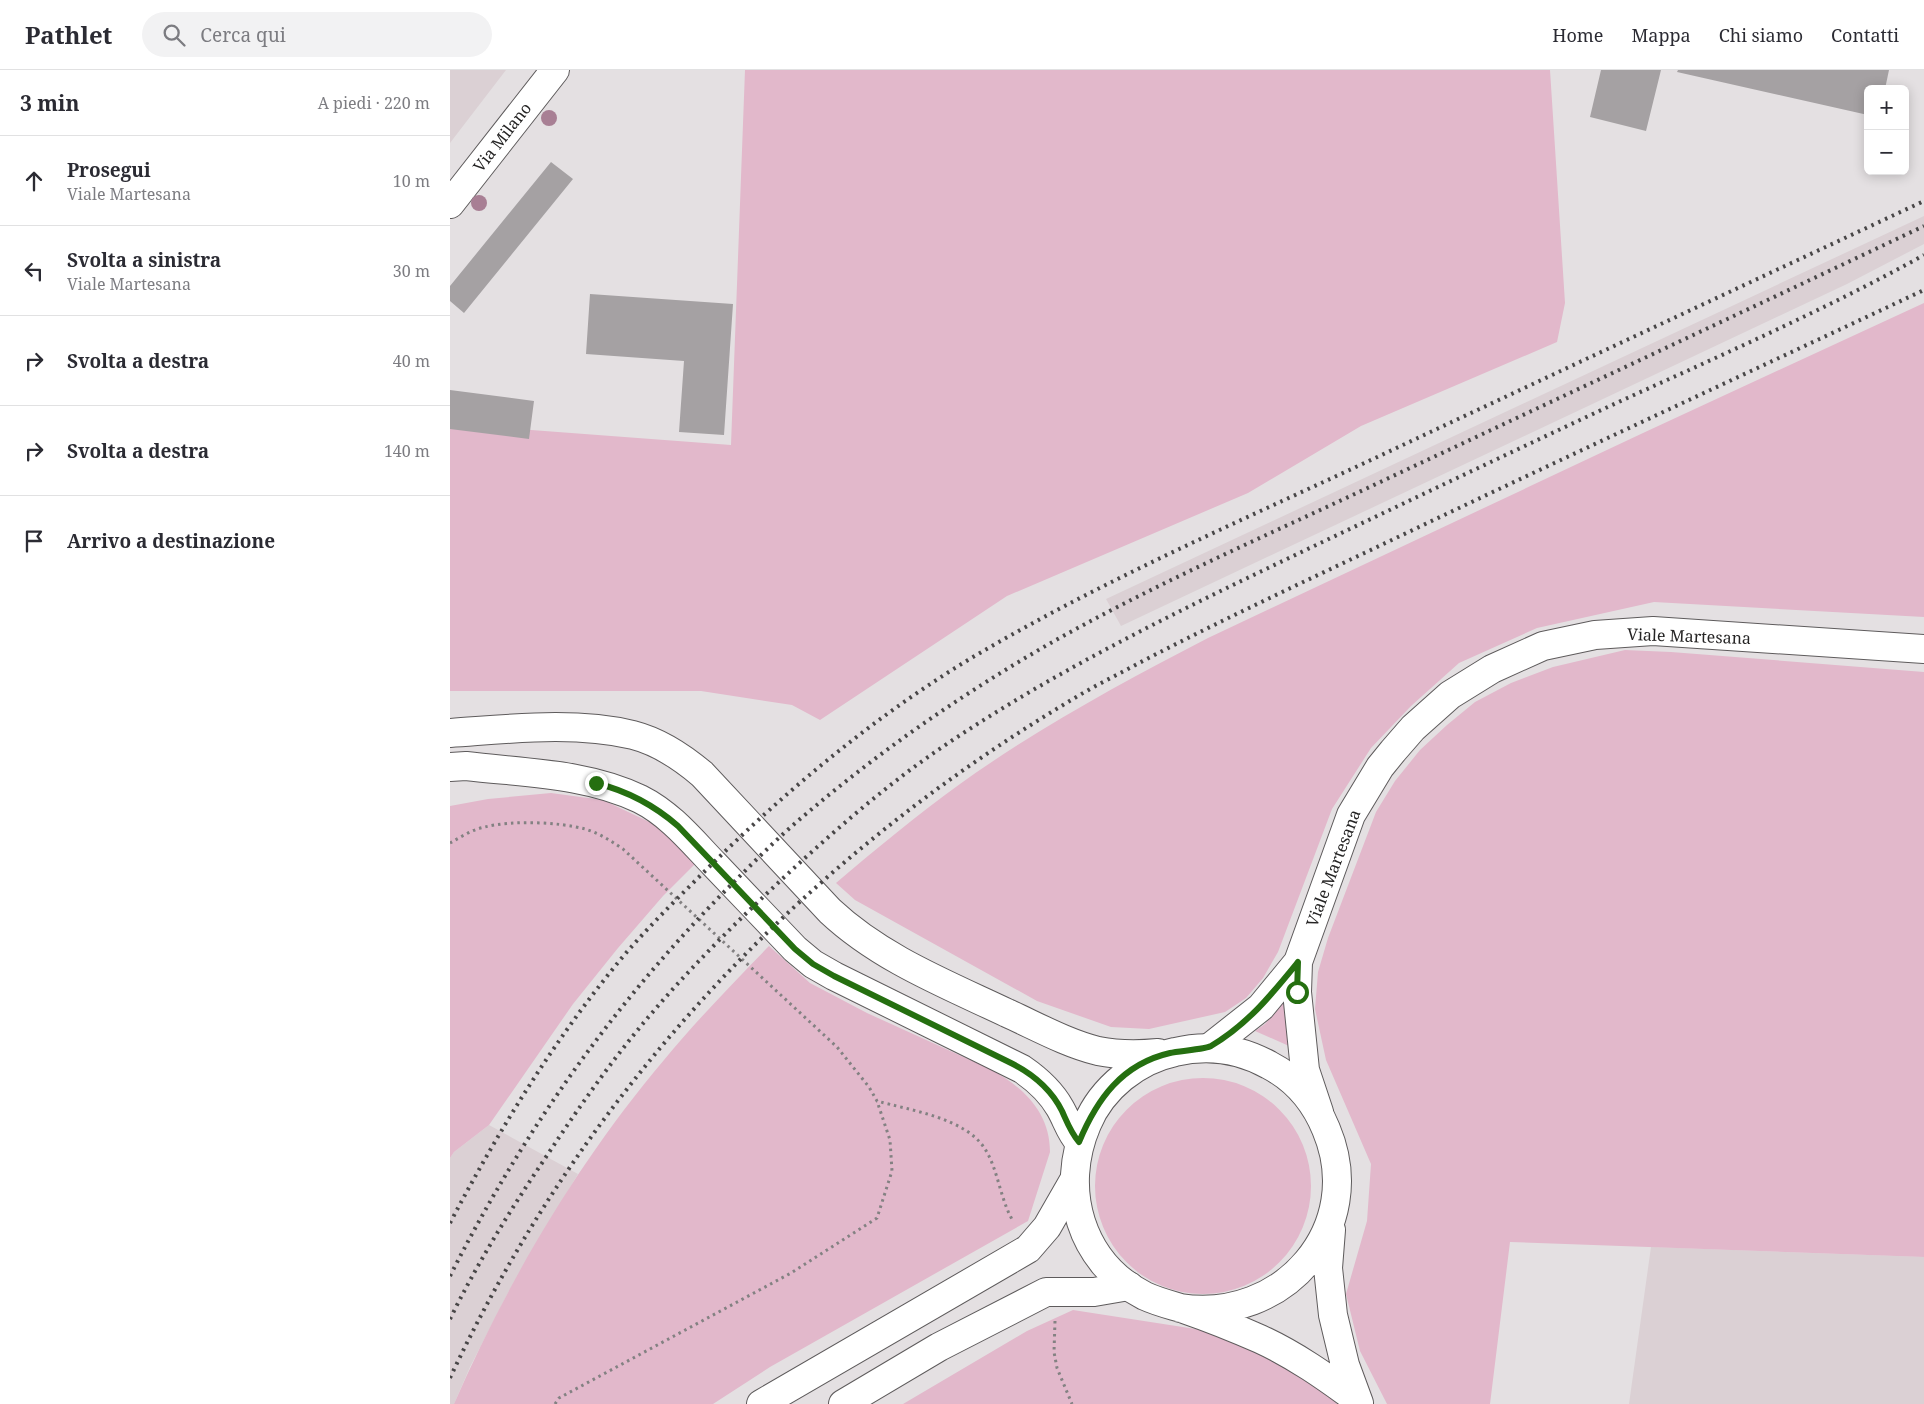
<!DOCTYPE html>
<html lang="it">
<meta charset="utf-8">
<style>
:root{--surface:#fff;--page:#f2f2f3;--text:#2b2b33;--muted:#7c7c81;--line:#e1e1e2}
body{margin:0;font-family:"Noto Serif",serif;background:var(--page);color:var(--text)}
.controls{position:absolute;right:15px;top:15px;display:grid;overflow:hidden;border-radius:8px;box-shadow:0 2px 12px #0003}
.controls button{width:45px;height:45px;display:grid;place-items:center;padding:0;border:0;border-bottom:1px solid var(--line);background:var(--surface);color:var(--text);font:25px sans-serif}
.stop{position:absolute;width:15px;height:15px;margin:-11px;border:4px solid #256f10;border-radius:50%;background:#fff}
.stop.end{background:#256f10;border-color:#fff;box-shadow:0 1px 5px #0008}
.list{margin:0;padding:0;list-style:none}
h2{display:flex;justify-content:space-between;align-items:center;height:65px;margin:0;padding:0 20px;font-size:21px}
h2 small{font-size:16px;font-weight:400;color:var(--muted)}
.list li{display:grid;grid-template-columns:32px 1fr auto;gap:15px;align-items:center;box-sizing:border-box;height:90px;padding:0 20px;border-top:1px solid var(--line)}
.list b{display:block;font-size:19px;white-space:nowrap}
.list p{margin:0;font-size:16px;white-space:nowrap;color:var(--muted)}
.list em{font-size:16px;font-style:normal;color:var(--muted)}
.icon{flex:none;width:28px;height:28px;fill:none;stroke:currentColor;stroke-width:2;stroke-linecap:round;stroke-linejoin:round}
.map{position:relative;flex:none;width:1474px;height:1334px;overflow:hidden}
header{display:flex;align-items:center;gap:30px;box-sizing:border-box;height:70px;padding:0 25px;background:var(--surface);border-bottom:1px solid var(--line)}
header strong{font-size:24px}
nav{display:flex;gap:28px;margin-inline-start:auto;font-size:18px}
.search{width:350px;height:45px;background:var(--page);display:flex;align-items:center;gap:12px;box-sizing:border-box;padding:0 18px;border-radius:28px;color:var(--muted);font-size:19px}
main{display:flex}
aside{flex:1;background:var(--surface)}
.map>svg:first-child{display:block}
.built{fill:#dbd0d4}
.green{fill:#e2b8cb}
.building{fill:#a5a1a3}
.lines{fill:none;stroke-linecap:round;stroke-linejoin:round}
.minor-casing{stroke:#5e5b5c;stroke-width:30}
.major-casing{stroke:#5e5b5c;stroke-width:30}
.path{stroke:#838182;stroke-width:3;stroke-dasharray:2.5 4;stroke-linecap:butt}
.minor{stroke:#fff;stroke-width:28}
.major{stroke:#fff;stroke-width:28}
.rail{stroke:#484647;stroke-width:4;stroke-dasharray:2.5 5;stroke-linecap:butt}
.tree{fill:#a87f94}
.route{stroke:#256f10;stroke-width:6}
.labels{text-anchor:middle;stroke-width:5;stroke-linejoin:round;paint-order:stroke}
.street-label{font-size:16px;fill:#252424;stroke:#fff}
</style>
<header>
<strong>Pathlet</strong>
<div class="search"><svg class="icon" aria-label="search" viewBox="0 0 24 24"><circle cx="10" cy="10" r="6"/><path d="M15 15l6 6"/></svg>Cerca qui</div>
<nav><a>Home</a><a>Mappa</a><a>Chi siamo</a><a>Contatti</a></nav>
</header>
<main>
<aside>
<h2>3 min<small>A piedi · 220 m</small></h2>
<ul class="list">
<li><svg class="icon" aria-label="ahead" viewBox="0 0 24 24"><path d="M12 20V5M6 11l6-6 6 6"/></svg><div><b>Prosegui</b><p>Viale Martesana</p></div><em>10 m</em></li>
<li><svg class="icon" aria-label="left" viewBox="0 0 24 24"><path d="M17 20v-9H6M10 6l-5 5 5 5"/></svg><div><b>Svolta a sinistra</b><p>Viale Martesana</p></div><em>30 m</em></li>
<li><svg class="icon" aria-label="right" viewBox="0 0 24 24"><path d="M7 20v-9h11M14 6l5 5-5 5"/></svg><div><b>Svolta a destra</b></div><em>40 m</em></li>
<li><svg class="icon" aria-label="right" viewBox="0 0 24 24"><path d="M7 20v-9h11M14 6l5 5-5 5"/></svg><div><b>Svolta a destra</b></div><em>140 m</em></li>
<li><svg class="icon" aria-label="arrive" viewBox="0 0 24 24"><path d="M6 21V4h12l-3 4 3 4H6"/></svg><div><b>Arrivo a destinazione</b></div></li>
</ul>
</aside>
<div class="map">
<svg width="1474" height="1334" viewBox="0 0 1474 1334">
<rect width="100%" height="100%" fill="#e4e0e2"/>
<path class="built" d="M 0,0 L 56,0 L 0,73 Z
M 1474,146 L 1474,174 L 1397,214 L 671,556 L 656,529 Z
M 39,1055 L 128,1104 L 59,1221 L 20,1297 L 4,1334 L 0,1334 L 0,1088 L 4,1082 Z
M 1201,1177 L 1474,1187 L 1474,1334 L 1179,1334 Z"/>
<path class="green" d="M 295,0 L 1100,0 L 1115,233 L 1107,272 L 911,356 L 798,423 L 557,526 L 370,650 L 342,635 L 251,621 L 0,621 L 0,354 L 281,375 Z
M 1474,233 L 1474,547 L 1204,532 L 1087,558 L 1009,593 L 961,636 L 921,678 L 882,739 L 828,882 L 813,908 L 796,928 L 775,942 L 699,959 L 661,957 L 587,931 L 405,830 L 386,813 C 426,779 467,745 510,714 C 588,658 673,612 758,568 L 1193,363 Z
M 1175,580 L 1221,582 L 1474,602 L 1474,1187 L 1060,1172 L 1040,1334 L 937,1334 L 910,1281 L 896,1224 L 917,1151 L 921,1094 L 876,990 L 865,939 L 868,902 L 878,868 L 926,742 L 945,711 L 970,680 L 997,655 L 1025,632 L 1061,613 L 1103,597 Z
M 101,723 L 153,730 L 210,757 L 248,791 L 213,826 L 168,878 L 123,934 L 39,1055 L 4,1082 L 0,1088 L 0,736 L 38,729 Z
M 319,876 L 360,913 L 417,943 L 540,999 C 573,1017 600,1042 600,1082 L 578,1151 L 320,1297 L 263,1334 L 4,1334 C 56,1214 129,1090 214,990 C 247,950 283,913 319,876 Z
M 836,929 L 836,949 L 839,976 L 805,961 L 815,954 Z
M645 1116a108 108 0 1 1 216 0a108 108 0 1 1-216 0Z
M 623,1240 L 752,1260 L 818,1283 L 874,1317 L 887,1334 L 453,1334 L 577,1261 Z"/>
<path class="building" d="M 1151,0 L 1211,0 L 1196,61 L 1140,47 Z
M 1228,0 L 1439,0 L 1435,19 L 1418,19 L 1418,45 L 1227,2 Z
M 101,92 L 123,109 L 14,243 L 0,231 L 0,216 Z
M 140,224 L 283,234 L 274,365 L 229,362 L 234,291 L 136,284 Z
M 0,320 L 84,331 L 79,369 L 0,359 Z"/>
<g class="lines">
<defs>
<path id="minor" d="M 759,978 L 811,937 L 848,892
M 869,1042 L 855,1000 L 847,922 L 848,892 L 901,745 L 930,697 L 943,681 L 963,658 L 1000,625 L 1042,599 L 1093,576 L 1145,565 L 1203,561 L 1474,579
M 311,1334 L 578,1179 L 597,1157 L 624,1110
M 393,1334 L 489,1277 L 596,1222 L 644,1222 L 679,1216"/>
<path id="major" d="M 0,134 L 105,0
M 0,663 C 60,659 124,651 183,665 C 210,672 232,687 252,704 L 380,841 C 430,888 496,914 557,943 C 586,956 616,973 648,981 C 668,985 687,985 708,983
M 0,697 L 16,696 C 74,703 136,703 190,729 C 220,744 241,770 264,794 C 291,822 318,851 345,879 L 363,894 L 384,906 L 572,999 C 588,1010 601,1022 610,1038 C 617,1050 620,1062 629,1072
M 881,1160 L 878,1198 L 883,1245 L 895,1295 L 909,1333
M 730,1238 C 833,1254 918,1158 876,1059 C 865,1032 846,1009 819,995 C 790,979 758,974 725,982 C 687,990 652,1018 637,1054 C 609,1119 630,1193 695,1226 C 708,1232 721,1235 734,1239 C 760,1248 785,1258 810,1269 C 845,1285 876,1307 906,1329"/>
</defs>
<use href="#minor" class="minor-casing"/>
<use href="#major" class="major-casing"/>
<path class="path" d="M 0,773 C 11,767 23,759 35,757 C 62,750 109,752 135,759 C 149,763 161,771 173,779 L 387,977 L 419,1017 L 427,1031 C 459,1040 516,1048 535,1079 C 548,1099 550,1129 563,1151
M 605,1251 L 604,1282 L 607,1298 L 622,1334
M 105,1334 L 109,1328 L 341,1203 L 427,1148 L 442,1101 L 440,1070 L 427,1031"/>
<use href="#minor" class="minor"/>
<use href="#major" class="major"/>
<path class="rail" d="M 0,1153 C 50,1058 107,965 176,883 C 202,853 231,825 259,797 C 338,719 423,648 518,590 C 647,513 786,453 923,389 C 1106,303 1290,217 1474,131
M 0,1206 C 73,1062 162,936 275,821 C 301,795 327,768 356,744 C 429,682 508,627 592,578 C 705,513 825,462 943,406 C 1120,323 1297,240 1474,156
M 0,1249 C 26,1196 57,1145 90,1096 C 119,1052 149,1008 182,967 C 231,906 287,851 344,798 C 390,756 437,715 488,680 C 599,604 720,545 841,487 C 948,436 1055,385 1162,335 C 1267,287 1373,241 1474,185
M 0,1308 C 134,1021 351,791 623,629 C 644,616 667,605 689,593 C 781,545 875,502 969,457 C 1137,377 1306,299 1474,220"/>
</g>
<g class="tree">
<circle cx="99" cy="48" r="8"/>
<circle cx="29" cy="133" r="8"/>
</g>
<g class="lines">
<path class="route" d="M 146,713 C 177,721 204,735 228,756 L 345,879 L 363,894 L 384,906 L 561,993 C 583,1004 601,1019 612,1041 C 617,1052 621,1063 629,1072 C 647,1029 672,994 720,983 C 729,981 757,979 761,976 C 798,954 822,924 848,892 L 847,922"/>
</g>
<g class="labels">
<g class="street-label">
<text transform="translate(52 67) rotate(-52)" y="6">Via Milano</text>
<text transform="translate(1239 566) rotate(2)" y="6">Viale Martesana</text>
<text transform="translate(883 798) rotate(-69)" y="6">Viale Martesana</text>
</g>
</g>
</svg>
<div class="controls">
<button>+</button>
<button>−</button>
</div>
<div class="stop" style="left:847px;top:922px"></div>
<div class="stop end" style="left:146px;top:713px"></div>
</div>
</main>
